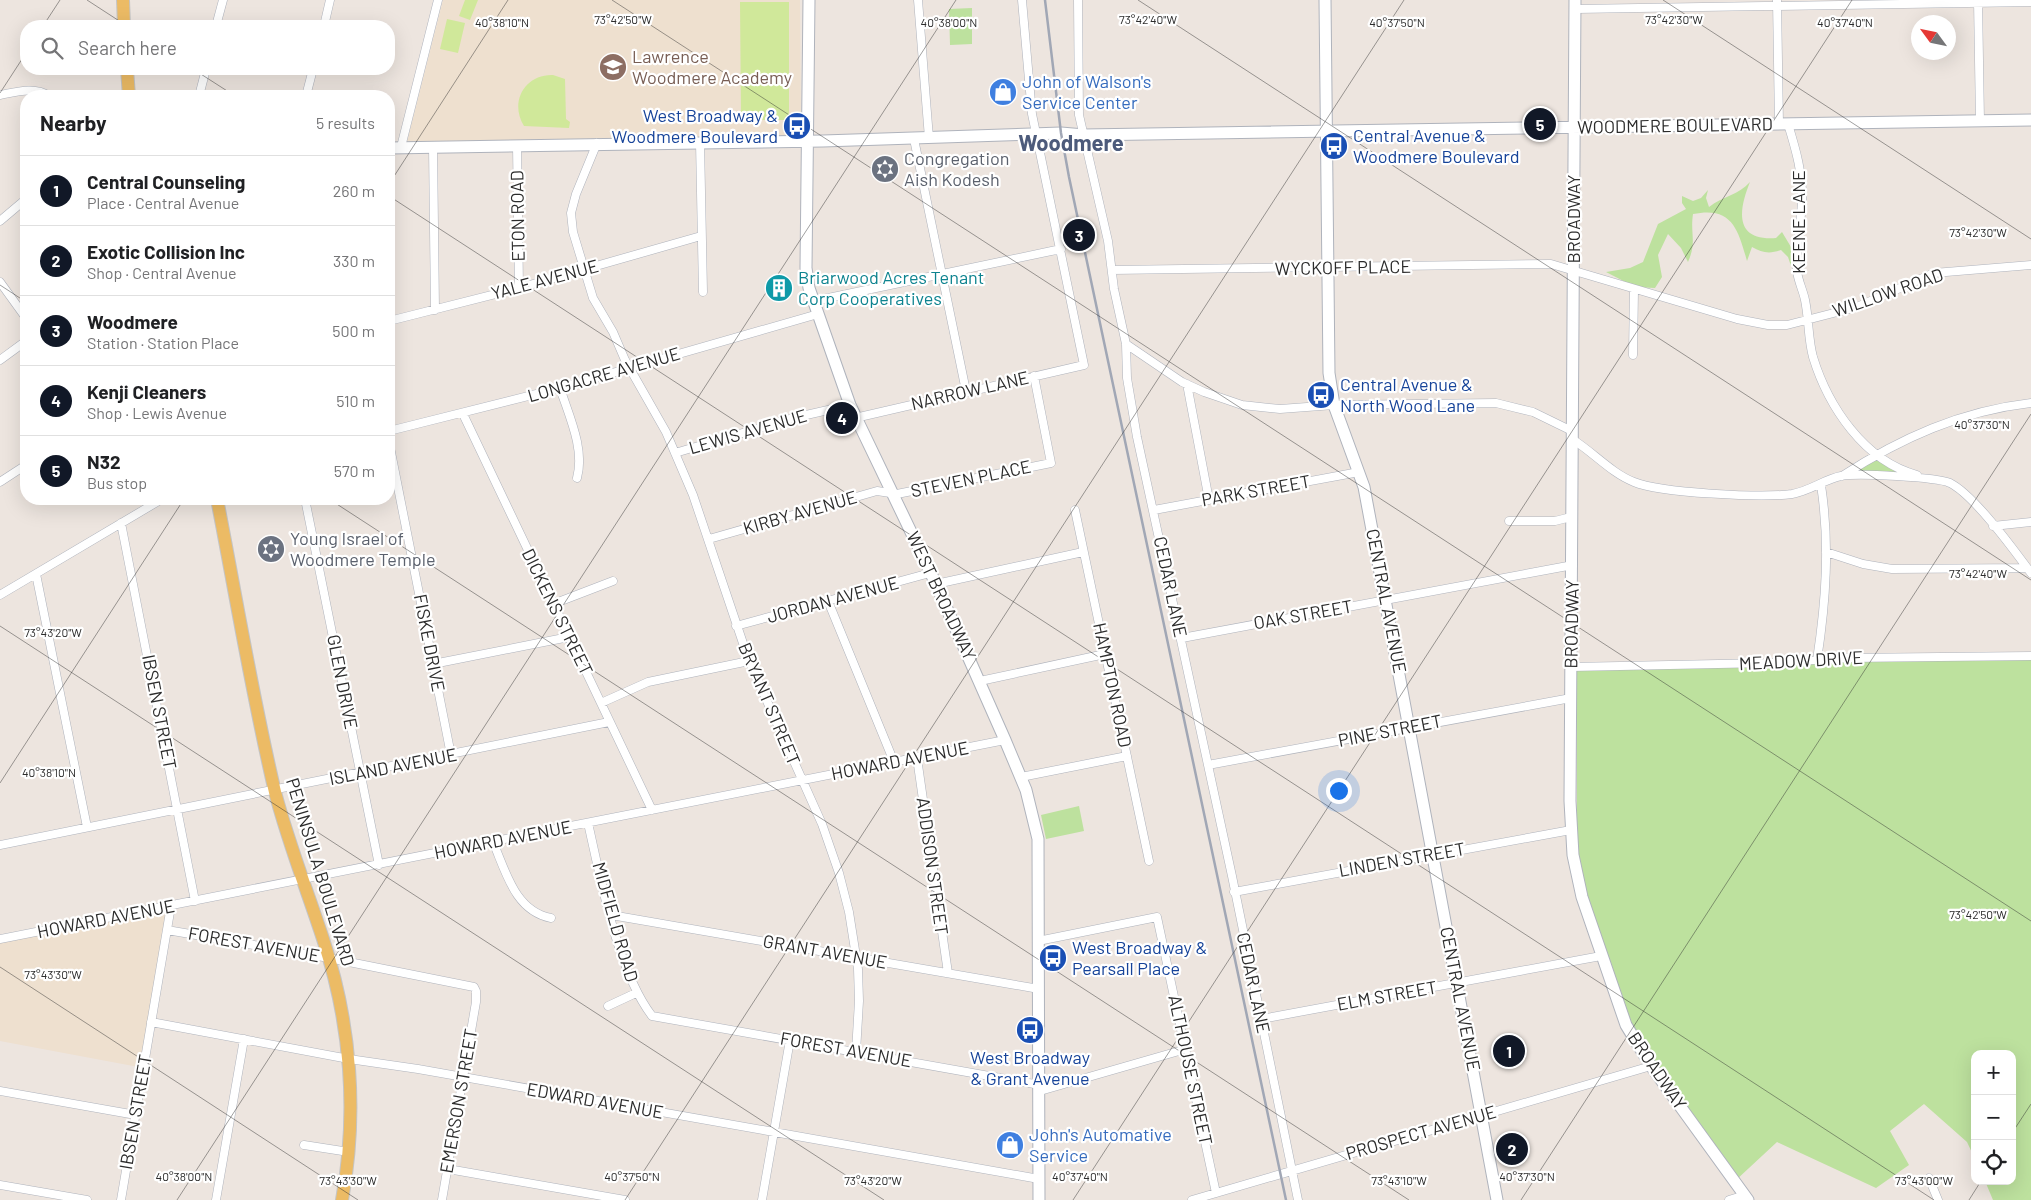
<!DOCTYPE html>
<meta charset="utf-8">
<style>
:root{--surface:#fff;--page:#f2f2f2;--text:#202124;--muted:#757577;--line:#e0e0e0;--accent:#111827}
body{margin:0;font-family:Barlow,sans-serif;background:var(--page);color:var(--text)}
.controls{position:absolute;right:15px;bottom:15px;display:grid;overflow:hidden;border-radius:10px;box-shadow:0 5px 20px #0002}
.controls button{width:45px;height:45px;display:grid;place-items:center;padding:0;border:0;border-bottom:1px solid var(--line);background:var(--surface);color:var(--text);font:25px sans-serif}
.compass{position:absolute;left:1911px;top:15px;width:45px;height:45px;border-radius:50%;background:var(--surface);box-shadow:0 5px 20px #0002;rotate:303deg}
.you{position:absolute;left:1338px;top:790px;width:18px;height:18px;margin:-12px;border:4px solid #fff;border-radius:50%;background:#1a73e8;box-shadow:0 0 0 8px #1a73e833}
.badge{display:grid;place-items:center;width:32px;height:32px;border-radius:50%;background:var(--accent);color:#fff;font-size:16px;font-weight:700}
.pin{position:absolute;translate:-50% -50%;border:2px solid #fff;box-shadow:0 1px 5px #0006}
.list{margin:0;padding:0;list-style:none}
h2{display:flex;justify-content:space-between;align-items:center;height:65px;margin:0;padding:0 20px;font-size:21px}
h2 small{font-size:16px;font-weight:400;color:var(--muted)}
.list li{display:grid;grid-template-columns:32px 1fr auto;gap:15px;align-items:center;box-sizing:border-box;height:70px;padding:0 20px;border-top:1px solid var(--line)}
.list b{display:block;font-size:19px;white-space:nowrap}
.list p{margin:0;font-size:16px;white-space:nowrap;color:var(--muted)}
.list em{font-size:16px;font-style:normal;color:var(--muted)}
.icon{flex:none;width:28px;height:28px;fill:none;stroke:currentColor;stroke-width:2;stroke-linecap:round;stroke-linejoin:round}
.map{position:relative;flex:none;width:2031px;height:1200px;overflow:hidden}
.search{position:absolute;background:var(--surface);box-shadow:0 5px 20px #0002;left:20px;top:20px;width:375px;height:55px;display:flex;align-items:center;gap:12px;box-sizing:border-box;padding:0 18px;border-radius:20px;color:var(--muted);font-size:19px}
.panel{position:absolute;background:var(--surface);box-shadow:0 5px 20px #0002;left:20px;top:90px;width:375px;height:415px;border-radius:20px}
.map>svg:first-child{display:block}
.education{fill:#eee0cf}
.green{fill:#bde19e}
.pitch{fill:#d0e89a}
.lines{fill:none;stroke-linecap:round;stroke-linejoin:round}
.street-casing{stroke:#afb3bc;stroke-width:9}
.secondary-casing{stroke:#afb3bc;stroke-width:13}
.primary-casing{stroke:#c4c4c4;stroke-width:14}
.street{stroke:#fff;stroke-width:8}
.secondary{stroke:#fff;stroke-width:11}
.primary{stroke:#ecbb65;stroke-width:12}
.rail{stroke:#a1a7b5;stroke-width:2.5}
.ticks{fill:none;stroke:#2c2c2c;stroke-width:1;stroke-opacity:0.45}
.labels{text-anchor:middle;stroke-width:4.5;stroke-linejoin:round;paint-order:stroke}
.education-label{font-size:18px;fill:#785e54;stroke:#fff;text-anchor:start}
.shop-label{font-size:18px;fill:#366cbe;stroke:#fff;text-anchor:start}
.transit-label{font-size:18px;fill:#164399;stroke:#fff;text-anchor:start}
.street-label{font-size:18px;fill:#2c2c2c;stroke:#fff}
.worship-label{font-size:18px;fill:#5b616d;stroke:#fff;text-anchor:start}
.culture-label{font-size:18px;fill:#0d838f;stroke:#fff;text-anchor:start}
.district-label{font-size:22px;font-weight:bold;fill:#4d5b7b;stroke:#fff}
.ticks-label{font-size:12px;text-anchor:middle;fill:#2c2c2c;stroke:#fff;stroke-width:4.5;stroke-linejoin:round;paint-order:stroke}
</style>
<div class="map">
<svg width="2031" height="1200" viewBox="0 0 2031 1200">
<rect width="100%" height="100%" fill="#ede5df"/>
<path class="education" d="M 443,0 L 800,0 L 801,135 L 407,142 Z
M 171,908 L 144,1068 L 0,1041 L 0,941 Z"/>
<path class="green" d="M 972,8 L 972,44 L 950,45 L 949,9 Z
M 1750,182 C 1739,209 1733,241 1776,238 L 1782,232 L 1794,252 L 1791,266 L 1788,257 L 1781,250 C 1770,254 1762,253 1752,247 L 1747,261 C 1738,229 1732,206 1693,214 C 1690,234 1697,242 1688,262 L 1681,248 L 1668,234 L 1658,255 L 1662,277 L 1655,288 L 1635,287 L 1606,272 L 1630,268 L 1643,262 L 1658,224 L 1686,209 L 1682,203 L 1682,196 L 1693,201 L 1701,198 L 1708,190 L 1706,198 L 1709,207 C 1723,196 1739,195 1750,182 Z
M 1876,456 L 1909,475 L 1847,474 Z
M 2031,655 L 2031,1200 L 1993,1200 L 1985,1181 L 2012,1181 L 2012,1054 L 1975,1054 L 1975,1159 L 1967,1142 L 1924,1104 L 1890,1131 L 1909,1165 L 1876,1188 L 1777,1142 L 1735,1181 L 1642,1053 L 1600,944 L 1577,856 L 1577,670 Z
M 1079,806 L 1084,831 L 1046,839 L 1041,815 Z"/>
<path class="pitch" d="M 465,0 L 478,0 L 470,20 L 459,16 Z
M 740,2 L 789,2 L 789,120 L 741,120 Z
M 447,19 L 465,23 L 458,53 L 440,49 Z
M 553,75 L 565,79 L 566,119 L 570,122 L 569,128 L 524,126 C 509,102 525,74 553,75 Z"/>
<g class="lines">
<defs>
<path id="street" d="M 918,0 L 929,138
M 1078,0 L 1079,115 L 1108,241 L 1114,289 L 1126,344 L 1127,378 L 1137,437 L 1232,876 L 1298,1200
M 1777,0 L 1779,124
M 1978,0 L 1980,121
M 1576,9 L 2031,2
M 216,26 L 223,0
M 324,26 L 330,0
M 0,95 C 16,92 35,86 49,96
M 199,96 L 206,69
M 306,96 L 313,69
M 1788,124 C 1796,150 1803,174 1802,202 C 1801,224 1795,249 1797,271 C 1798,281 1803,290 1805,300 C 1809,319 1808,339 1813,357 C 1828,406 1864,461 1917,475
M 914,139 L 966,391
M 700,142 L 703,292
M 597,143 L 576,194 L 571,213 L 573,232 L 593,298 L 613,332 L 625,360 L 666,432 L 693,495 L 749,661 L 822,824 L 839,873 L 849,912 L 858,969 L 859,1001 L 856,1052
M 517,145 L 519,288
M 433,146 L 435,310
M 401,147 L 438,0
M 0,221 L 26,199
M 1112,270 L 1551,264 L 1737,319 L 1768,325 L 1787,325 L 1857,307 L 1934,273 L 2031,265
M 0,282 L 26,318
M 814,301 L 1061,249
M 389,321 L 519,288 L 701,236
M 1126,344 L 1182,382 L 1204,392 L 1242,405 L 1280,409 L 1334,405 L 1496,403 L 1533,412 L 1572,431
M 1633,355 L 1634,290
M 0,360 L 26,341
M 1187,384 L 1209,500
M 560,388 C 569,416 585,449 577,478
M 463,414 L 652,810
M 855,418 L 1084,365 L 1032,114 L 1022,0
M 389,431 L 560,388 L 818,314
M 1572,439 C 1593,452 1611,473 1634,482 C 1660,493 1762,498 1792,494 C 1810,491 1825,479 1841,476 C 1858,473 1936,477 1950,483 C 1974,495 2014,550 2031,573
M 389,442 L 451,755
M 675,453 L 793,418 L 850,405
M 1842,476 C 1901,438 1961,411 2031,403
M 0,482 L 26,465
M 305,499 L 379,865
M 1075,510 L 1149,861
M 1154,510 L 1359,472
M 1509,521 L 1555,521 L 1571,517
M 121,523 L 195,901
M 1993,526 L 2031,522
M 709,539 L 877,491 L 897,494 L 1051,463 L 1034,376
M 1826,552 L 1863,564 L 1892,569 L 2027,568
M 36,574 L 87,827
M 936,584 L 1083,552
M 0,595 L 162,499
M 828,601 L 894,762
M 553,604 L 613,581
M 736,626 L 930,573
M 1182,638 L 1573,565
M 1817,660 C 1826,601 1830,544 1821,485
M 433,664 L 569,637
M 1571,667 L 1767,663 L 1847,658 L 2031,656
M 980,681 L 1105,654
M 601,703 L 648,682 L 749,661
M 917,758 L 948,973
M 1208,765 L 1571,698
M 1021,777 L 1127,756
M 588,823 C 601,880 617,970 652,1016 L 1040,1085
M 493,842 C 506,872 515,911 551,918
M 0,845 L 609,722
M 1234,892 L 1571,830
M 611,915 L 1039,989
M 167,930 L 329,958 L 474,987 L 476,991 L 476,1002 L 442,1200
M 0,939 L 1005,740
M 1038,941 L 1157,917 L 1216,1193
M 608,1006 L 636,993
M 1261,1019 L 1601,956
M 151,1022 L 349,1059 L 418,1069 L 1039,1179
M 0,1091 L 136,1115
M 1040,1091 L 1186,1049
M 304,1145 L 349,1152
M 448,1169 L 625,1200
M 1929,1178 L 1938,1200
M 0,1185 L 87,1200
M 121,1200 L 171,906
M 216,1200 L 244,1039
M 762,1200 L 790,1040
M 1192,1200 L 1651,1066
M 1729,1200 L 1745,1195"/>
<path id="secondary" d="M 809,0 L 806,268 L 809,288 L 850,405 L 936,584 L 1005,740 L 1026,790 L 1038,839 L 1039,1200
M 1325,0 L 1329,373 L 1334,405 L 1364,487 L 1497,1200
M 1575,0 L 1570,801 L 1573,855 L 1582,897 L 1626,1025 L 1651,1066 L 1748,1200
M 389,148 L 823,141 L 1061,133 L 1084,135 L 2031,120"/>
<path id="primary" d="M 123,0 L 124,26
M 127,69 L 129,96
M 217,499 C 236,596 252,695 275,792 C 288,842 307,890 323,939 C 351,1023 358,1113 342,1200"/>
</defs>
<use href="#street" class="street-casing"/>
<use href="#secondary" class="secondary-casing"/>
<use href="#primary" class="primary-casing"/>
<use href="#street" class="street"/>
<use href="#secondary" class="secondary"/>
<use href="#primary" class="primary"/>
<path class="rail" d="M 1045,0 L 1061,133 L 1069,177 L 1286,1200"/>
</g>
<path class="ticks" d="M 87,0 L 127,26M 612,0 L 2031,921M 1138,0 L 2031,580M 1663,0 L 2031,239M 43,26 L 60,0M 193,69 L 235,96M 0,93 L 26,53M 389,184 L 508,0M 389,196 L 1934,1200M 0,285 L 26,302M 329,499 L 1409,1200M 0,626 L 884,1200M 0,783 L 184,499M 0,967 L 358,1200M 2012,1133 L 2031,1104M 177,1200 L 956,0M 625,1200 L 1404,0M 1073,1200 L 1852,0M 1521,1200 L 2031,414M 1969,1200 L 1981,1181"/>
<defs>
<symbol id="school-disc" viewBox="-11 -11 22 22"><circle r="9.5" fill="#8d6e63" stroke="#fff"/><path d="M0-5L7-2L0 1L-7-2ZM-4 1L0 2.5L4 1V4Q0 6-4 4Z" fill="#fff"/></symbol>
<symbol id="shop-disc" viewBox="-11 -11 22 22"><circle r="9.5" fill="#3f7fe0" stroke="#fff"/><path d="M-5-2.5h2.3a2.7 3.5 0 0 1 5.4 0H5L5.5 6h-11ZM-1.5-2.5h3a1.5 2.3 0 0 0-3 0Z" fill="#fff"/></symbol>
<symbol id="bus-disc" viewBox="-11 -11 22 22"><circle r="9.5" fill="#1a4fb4" stroke="#fff"/><path d="M-5-6H5V4H4V6H2V4H-2V6H-4V4H-5ZM-3.5-4V0h7V-4ZM-3.5 1.2v1.5H-2V1.2ZM2 1.2v1.5H3.5V1.2Z" fill="#fff"/></symbol>
<symbol id="synagogue-disc" viewBox="-11 -11 22 22"><circle r="9.5" fill="#6b7280" stroke="#fff"/><path d="M0-6.5L5.6 3.2H-5.6ZM0 6.5L5.6-3.2H-5.6Z" fill="#fff"/></symbol>
<symbol id="building-disc" viewBox="-11 -11 22 22"><circle r="9.5" fill="#0f9aa8" stroke="#fff"/><path d="M-4-6H4V6H1V3H-1V6H-4ZM-2.5-4.3h1.7v1.8h-1.7ZM.8-4.3h1.7v1.8H.8ZM-2.5-1h1.7V.8h-1.7ZM.8-1h1.7V.8H.8Z" fill="#fff"/></symbol>
</defs>
<g fill-rule="evenodd">
<use href="#school-disc" x="597" y="51" width="32" height="32"/>
<use href="#shop-disc" x="987" y="76" width="32" height="32"/>
<use href="#bus-disc" x="781" y="110" width="32" height="32"/>
<use href="#bus-disc" x="1318" y="130" width="32" height="32"/>
<use href="#synagogue-disc" x="869" y="153" width="32" height="32"/>
<use href="#building-disc" x="763" y="272" width="32" height="32"/>
<use href="#bus-disc" x="1305" y="379" width="32" height="32"/>
<use href="#synagogue-disc" x="255" y="533" width="32" height="32"/>
<use href="#bus-disc" x="1037" y="942" width="32" height="32"/>
<use href="#bus-disc" x="1014" y="1014" width="32" height="32"/>
<use href="#shop-disc" x="994" y="1129" width="32" height="32"/>
</g>
<g class="labels">
<g class="education-label">
<text x="632" y="63">Lawrence<tspan x="632" dy="21">Woodmere Academy</tspan></text>
</g>
<g class="shop-label">
<text x="1022" y="88">John of Walson's<tspan x="1022" dy="21">Service Center</tspan></text>
<text x="1029" y="1141">John's Automative<tspan x="1029" dy="21">Service</tspan></text>
</g>
<g class="transit-label">
<text x="778" y="122" text-anchor="end">West Broadway &amp;<tspan x="778" dy="21">Woodmere Boulevard</tspan></text>
<text x="1353" y="142">Central Avenue &amp;<tspan x="1353" dy="21">Woodmere Boulevard</tspan></text>
<text x="1340" y="391">Central Avenue &amp;<tspan x="1340" dy="21">North Wood Lane</tspan></text>
<text x="1072" y="954">West Broadway &amp;<tspan x="1072" dy="21">Pearsall Place</tspan></text>
<text x="1030" y="1064" text-anchor="middle">West Broadway<tspan x="1030" dy="21">&amp; Grant Avenue</tspan></text>
</g>
<g class="street-label">
<text transform="translate(1675 126) rotate(-1)" y="6">WOODMERE BOULEVARD</text>
<text transform="translate(518 216) rotate(-91)" y="6">ETON ROAD</text>
<text transform="translate(1574 219) rotate(-90)" y="6">BROADWAY</text>
<text transform="translate(1799 222) rotate(-90)" y="6">KEENE LANE</text>
<text transform="translate(1343 268) rotate(-1)" y="6">WYCKOFF PLACE</text>
<text transform="translate(545 280) rotate(-15)" y="6">YALE AVENUE</text>
<text transform="translate(1888 293) rotate(-19)" y="6">WILLOW ROAD</text>
<text transform="translate(604 375) rotate(-16)" y="6">LONGACRE AVENUE</text>
<text transform="translate(970 391) rotate(-13)" y="6">NARROW LANE</text>
<text transform="translate(748 432) rotate(-16)" y="6">LEWIS AVENUE</text>
<text transform="translate(971 479) rotate(-12)" y="6">STEVEN PLACE</text>
<text transform="translate(1256 491) rotate(-10)" y="6">PARK STREET</text>
<text transform="translate(800 513) rotate(-16)" y="6">KIRBY AVENUE</text>
<text transform="translate(1170 587) rotate(78)" y="6">CEDAR LANE</text>
<text transform="translate(941 596) rotate(65)" y="6">WEST BROADWAY</text>
<text transform="translate(833 600) rotate(-15)" y="6">JORDAN AVENUE</text>
<text transform="translate(1386 601) rotate(79)" y="6">CENTRAL AVENUE</text>
<text transform="translate(557 612) rotate(64)" y="6">DICKENS STREET</text>
<text transform="translate(1303 615) rotate(-10)" y="6">OAK STREET</text>
<text transform="translate(1572 624) rotate(-89)" y="6">BROADWAY</text>
<text transform="translate(429 643) rotate(79)" y="6">FISKE DRIVE</text>
<text transform="translate(1801 661) rotate(-3)" y="6">MEADOW DRIVE</text>
<text transform="translate(342 682) rotate(79)" y="6">GLEN DRIVE</text>
<text transform="translate(1112 685) rotate(78)" y="6">HAMPTON ROAD</text>
<text transform="translate(769 704) rotate(67)" y="6">BRYANT STREET</text>
<text transform="translate(159 712) rotate(79)" y="6">IBSEN STREET</text>
<text transform="translate(1390 731) rotate(-11)" y="6">PINE STREET</text>
<text transform="translate(900 761) rotate(-11)" y="6">HOWARD AVENUE</text>
<text transform="translate(393 767) rotate(-11)" y="6">ISLAND AVENUE</text>
<text transform="translate(503 840) rotate(-11)" y="6">HOWARD AVENUE</text>
<text transform="translate(1402 860) rotate(-10)" y="6">LINDEN STREET</text>
<text transform="translate(932 866) rotate(82)" y="6">ADDISON STREET</text>
<text transform="translate(320 872) rotate(73)" y="6">PENINSULA BOULEVARD</text>
<text transform="translate(106 919) rotate(-11)" y="6">HOWARD AVENUE</text>
<text transform="translate(615 922) rotate(74)" y="6">MIDFIELD ROAD</text>
<text transform="translate(254 945) rotate(10)" y="6">FOREST AVENUE</text>
<text transform="translate(825 952) rotate(10)" y="6">GRANT AVENUE</text>
<text transform="translate(1253 983) rotate(78)" y="6">CEDAR LANE</text>
<text transform="translate(1387 996) rotate(-10)" y="6">ELM STREET</text>
<text transform="translate(1460 999) rotate(79)" y="6">CENTRAL AVENUE</text>
<text transform="translate(846 1050) rotate(10)" y="6">FOREST AVENUE</text>
<text transform="translate(1190 1070) rotate(78)" y="6">ALTHOUSE STREET</text>
<text transform="translate(1657 1071) rotate(56)" y="6">BROADWAY</text>
<text transform="translate(459 1101) rotate(-80)" y="6">EMERSON STREET</text>
<text transform="translate(595 1101) rotate(10)" y="6">EDWARD AVENUE</text>
<text transform="translate(136 1112) rotate(-80)" y="6">IBSEN STREET</text>
<text transform="translate(1421 1133) rotate(-16)" y="6">PROSPECT AVENUE</text>
</g>
<g class="worship-label">
<text x="904" y="165">Congregation<tspan x="904" dy="21">Aish Kodesh</tspan></text>
<text x="290" y="545">Young Israel of<tspan x="290" dy="21">Woodmere Temple</tspan></text>
</g>
<g class="culture-label">
<text x="798" y="284">Briarwood Acres Tenant<tspan x="798" dy="21">Corp Cooperatives</tspan></text>
</g>
<g class="district-label">
<text x="1071" y="151">Woodmere</text>
</g>
</g>
<g class="ticks-label">
<text x="623" y="24">73°42'50"W</text>
<text x="1148" y="24">73°42'40"W</text>
<text x="1674" y="24">73°42'30"W</text>
<text x="502" y="27">40°38'10"N</text>
<text x="949" y="27">40°38'00"N</text>
<text x="1397" y="27">40°37'50"N</text>
<text x="1845" y="27">40°37'40"N</text>
<text x="1978" y="237">73°42'30"W</text>
<text x="1982" y="429">40°37'30"N</text>
<text x="1978" y="578">73°42'40"W</text>
<text x="53" y="637">73°43'20"W</text>
<text x="49" y="777">40°38'10"N</text>
<text x="1978" y="919">73°42'50"W</text>
<text x="53" y="979">73°43'30"W</text>
<text x="184" y="1181">40°38'00"N</text>
<text x="632" y="1181">40°37'50"N</text>
<text x="1080" y="1181">40°37'40"N</text>
<text x="1527" y="1181">40°37'30"N</text>
<text x="348" y="1185">73°43'30"W</text>
<text x="873" y="1185">73°43'20"W</text>
<text x="1399" y="1185">73°43'10"W</text>
<text x="1924" y="1185">73°43'00"W</text>
</g>
</svg>
<div class="controls">
<button>+</button>
<button>−</button>
<button><svg class="icon" aria-label="locate" viewBox="0 0 24 24"><circle cx="12" cy="12" r="6"/><path d="M12 2v4M12 18v4M2 12h4M18 12h4"/></svg></button>
</div>
<svg class="compass" viewBox="-18 -18 36 36"><path d="M0-13l5 13h-10z" fill="#e53935"/><path d="M0 13l5-13h-10z" fill="#757577"/></svg>
<div class="you"></div>
<div class="pin badge" style="left:1509px;top:1051px">1</div>
<div class="pin badge" style="left:1512px;top:1149px">2</div>
<div class="pin badge" style="left:1079px;top:235px">3</div>
<div class="pin badge" style="left:842px;top:418px">4</div>
<div class="pin badge" style="left:1540px;top:124px">5</div>
<div class="search"><svg class="icon" aria-label="search" viewBox="0 0 24 24"><circle cx="10" cy="10" r="6"/><path d="M15 15l6 6"/></svg>Search here</div>
<section class="panel">
<h2>Nearby<small>5 results</small></h2>
<ul class="list">
<li><span class="badge">1</span><div><b>Central Counseling</b><p>Place · Central Avenue</p></div><em>260 m</em></li>
<li><span class="badge">2</span><div><b>Exotic Collision Inc</b><p>Shop · Central Avenue</p></div><em>330 m</em></li>
<li><span class="badge">3</span><div><b>Woodmere</b><p>Station · Station Place</p></div><em>500 m</em></li>
<li><span class="badge">4</span><div><b>Kenji Cleaners</b><p>Shop · Lewis Avenue</p></div><em>510 m</em></li>
<li><span class="badge">5</span><div><b>N32</b><p>Bus stop</p></div><em>570 m</em></li>
</ul>
</section>
</div>
